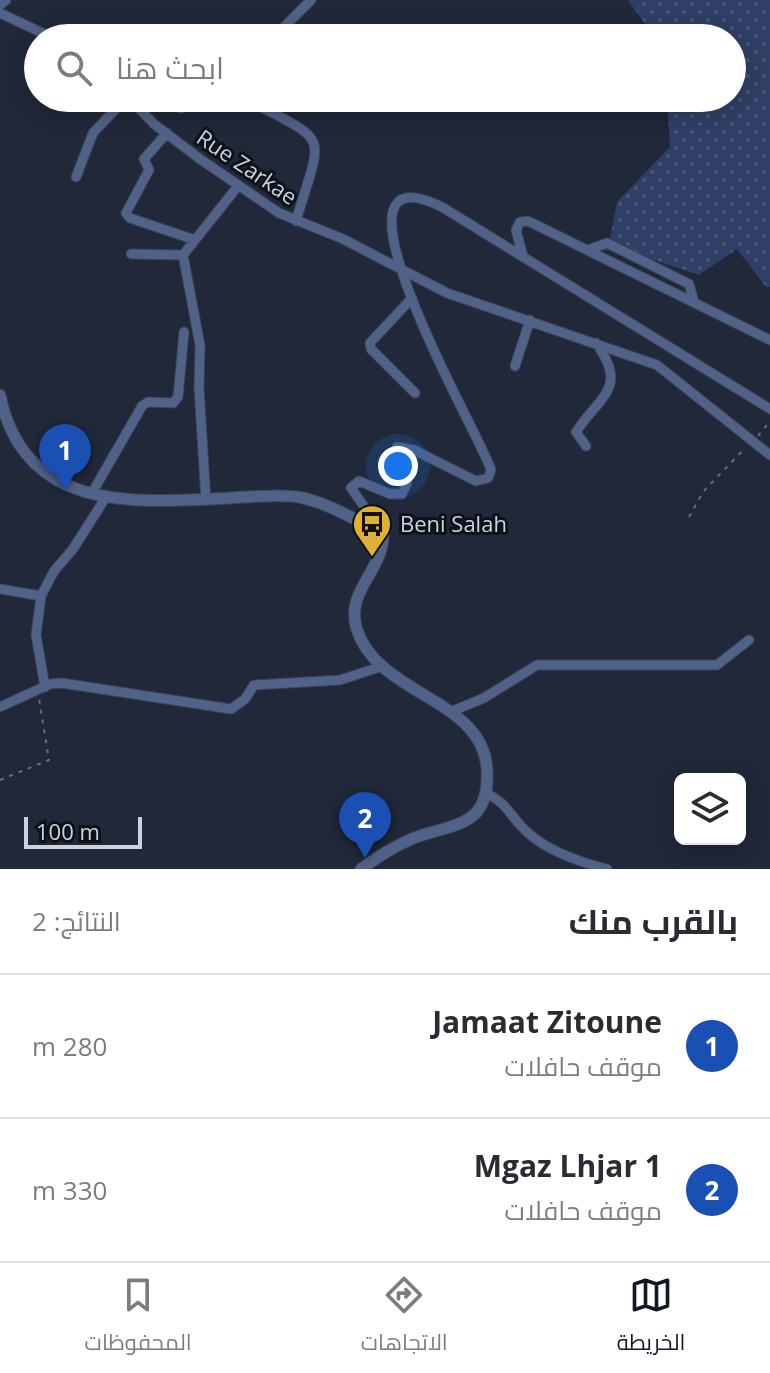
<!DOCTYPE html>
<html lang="ar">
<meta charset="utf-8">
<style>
:root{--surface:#fff;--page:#f2f2f3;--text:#2b2b33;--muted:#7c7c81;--line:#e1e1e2;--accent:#111827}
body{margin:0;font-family:"Open Sans",Cairo,sans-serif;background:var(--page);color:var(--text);direction:rtl}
.controls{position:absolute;right:24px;bottom:24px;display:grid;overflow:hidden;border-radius:12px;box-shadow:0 4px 20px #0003}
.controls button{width:72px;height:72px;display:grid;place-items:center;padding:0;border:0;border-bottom:2px solid var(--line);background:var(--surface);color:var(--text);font:40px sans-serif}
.scale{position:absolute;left:24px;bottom:20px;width:118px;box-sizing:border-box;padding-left:8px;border:4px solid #cdd2de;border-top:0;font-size:22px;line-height:28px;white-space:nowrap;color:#cdd2de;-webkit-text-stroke:6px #0d1118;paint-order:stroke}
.you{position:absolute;left:398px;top:466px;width:28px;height:28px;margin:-20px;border:6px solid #fff;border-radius:50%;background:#1a73e8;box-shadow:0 0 0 12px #1a73e833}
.badge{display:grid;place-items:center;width:52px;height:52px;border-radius:50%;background:var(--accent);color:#fff;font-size:26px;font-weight:700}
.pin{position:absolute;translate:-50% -66px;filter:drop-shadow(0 2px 4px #0008)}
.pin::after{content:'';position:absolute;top:42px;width:28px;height:24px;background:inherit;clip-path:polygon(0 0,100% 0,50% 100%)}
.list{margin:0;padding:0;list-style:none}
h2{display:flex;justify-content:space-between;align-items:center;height:104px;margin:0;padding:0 32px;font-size:34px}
h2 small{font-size:26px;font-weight:400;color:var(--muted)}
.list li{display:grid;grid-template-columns:52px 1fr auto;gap:24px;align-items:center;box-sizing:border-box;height:144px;padding:0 32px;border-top:2px solid var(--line)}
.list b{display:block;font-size:30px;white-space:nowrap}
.list p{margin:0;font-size:26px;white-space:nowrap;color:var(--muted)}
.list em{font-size:26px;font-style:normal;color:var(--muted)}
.icon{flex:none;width:44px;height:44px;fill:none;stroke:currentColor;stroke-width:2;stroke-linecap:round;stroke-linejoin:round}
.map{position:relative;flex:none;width:770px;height:869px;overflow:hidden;direction:ltr}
.search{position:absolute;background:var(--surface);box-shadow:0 4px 20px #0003;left:24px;right:24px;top:24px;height:88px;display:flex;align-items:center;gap:20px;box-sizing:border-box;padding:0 28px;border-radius:44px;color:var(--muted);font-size:30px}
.sheet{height:392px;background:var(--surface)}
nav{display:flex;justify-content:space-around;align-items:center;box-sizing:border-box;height:112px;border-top:2px solid var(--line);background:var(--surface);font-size:22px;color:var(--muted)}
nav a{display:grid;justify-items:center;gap:4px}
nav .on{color:var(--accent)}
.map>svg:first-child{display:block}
.green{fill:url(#green-dots)}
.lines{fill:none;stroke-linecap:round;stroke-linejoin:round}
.minor-casing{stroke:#3c4353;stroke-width:11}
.tertiary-casing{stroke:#3c4353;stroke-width:13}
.path{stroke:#676e7d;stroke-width:2;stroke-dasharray:4 6;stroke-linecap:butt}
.minor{stroke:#516288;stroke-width:9}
.tertiary{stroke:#516288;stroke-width:11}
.labels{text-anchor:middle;stroke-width:6;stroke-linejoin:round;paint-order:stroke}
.street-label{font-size:22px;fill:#cdd2de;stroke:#0d1118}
.poi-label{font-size:22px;fill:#cdd2de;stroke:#0d1118;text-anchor:start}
</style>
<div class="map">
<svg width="770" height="869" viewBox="0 0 770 869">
<defs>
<pattern id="green-dots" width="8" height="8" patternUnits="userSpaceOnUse" patternTransform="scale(2)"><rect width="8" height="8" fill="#2f3f65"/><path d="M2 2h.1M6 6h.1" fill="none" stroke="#4c5a7b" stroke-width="1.8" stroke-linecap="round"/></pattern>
</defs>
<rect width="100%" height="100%" fill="#202839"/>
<path class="green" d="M 628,0 L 770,0 L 770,287 L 766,287 L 737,249 L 699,275 L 609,245 L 617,202 L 670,147 L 667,98 L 732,98 L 732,38 L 655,38 Z"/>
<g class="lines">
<defs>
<path id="minor" d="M 0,5 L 6,0
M 0,13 L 53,38
M 273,38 L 311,0
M 129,98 L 154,124 L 200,159 L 279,213 L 343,239 L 447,293 L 657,365 L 770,455
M 152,98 L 181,108 L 204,98
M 244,98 C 331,145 324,127 296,221
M 167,133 L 144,159 L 149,170 L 126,213 L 130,218 L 195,240
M 76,177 L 93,133 L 126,98
M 588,250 L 607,243 L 689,284 L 694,302
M 131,254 L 183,255 L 238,186
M 183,255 L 200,345 L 199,389 L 206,500
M 523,257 L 516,230 L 520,222 L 528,221 L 770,340
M 412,298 L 370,343 L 371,349 L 415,393
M 515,366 L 530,320
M 586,446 L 576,432 C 600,395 629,389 596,343
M 92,493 L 142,406 L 148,402 L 173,403 L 178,397 L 184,332
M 383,533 L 351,488 L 359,481 L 390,494 L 402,494 L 407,483 L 394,456 L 397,447 L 414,450 L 476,481 L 488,478 L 491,470 C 486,446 307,140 442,207 L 770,409
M 0,589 L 41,596
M 45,687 L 36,635 L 41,596 L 54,571 L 73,549 L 106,497
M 0,707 L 50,684 L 62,683 L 231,709 L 245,699 L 254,685 L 340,680 L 380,667
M 450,712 L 484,698 L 537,665 L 717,665 L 749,640
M 486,793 C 507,804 507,811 522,827 C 542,849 579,862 607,869"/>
<path id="tertiary" d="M 0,395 C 24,513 135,503 230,498 C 252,497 276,494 298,497 C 327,502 357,521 383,533 C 385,570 344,590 357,630 C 380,699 492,698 487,779 C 487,791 484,804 476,813 C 461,828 433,830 414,838 C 394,846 378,857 361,869"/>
</defs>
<use href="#minor" class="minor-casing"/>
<use href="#tertiary" class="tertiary-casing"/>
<path class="path" d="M 758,436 L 770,421
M 689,517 L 703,492 L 745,448
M 0,780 L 49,760 L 39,699"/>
<use href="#minor" class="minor"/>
<use href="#tertiary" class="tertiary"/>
</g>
<defs>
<symbol id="bus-pin" viewBox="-11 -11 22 30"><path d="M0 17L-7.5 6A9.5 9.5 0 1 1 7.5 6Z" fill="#e0b034" stroke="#0d1118"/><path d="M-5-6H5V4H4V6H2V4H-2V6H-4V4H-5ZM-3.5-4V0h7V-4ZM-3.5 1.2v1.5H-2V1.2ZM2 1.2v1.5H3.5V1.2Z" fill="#111"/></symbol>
</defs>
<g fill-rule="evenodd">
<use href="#bus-pin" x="350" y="502" width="44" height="60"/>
</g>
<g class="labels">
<g class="street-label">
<text transform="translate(247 167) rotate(34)" y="8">Rue Zarkae</text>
</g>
<g class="poi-label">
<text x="400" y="532">Beni Salah</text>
</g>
</g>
</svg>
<div class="controls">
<button><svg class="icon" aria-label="layers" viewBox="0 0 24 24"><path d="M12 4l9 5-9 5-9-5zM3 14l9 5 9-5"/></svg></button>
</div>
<div class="scale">100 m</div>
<div class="you"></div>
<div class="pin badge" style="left:65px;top:490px;background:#1a4fb4">1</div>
<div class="pin badge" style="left:365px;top:858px;background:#1a4fb4">2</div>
<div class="search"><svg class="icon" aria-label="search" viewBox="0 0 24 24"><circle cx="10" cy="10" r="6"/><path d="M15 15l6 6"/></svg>ابحث هنا</div>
</div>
<section class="sheet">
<h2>بالقرب منك<small>النتائج: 2</small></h2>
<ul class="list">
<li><span class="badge" style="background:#1a4fb4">1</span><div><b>Jamaat Zitoune</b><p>موقف حافلات</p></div><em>280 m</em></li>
<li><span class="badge" style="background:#1a4fb4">2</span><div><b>Mgaz Lhjar 1</b><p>موقف حافلات</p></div><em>330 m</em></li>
</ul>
</section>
<nav>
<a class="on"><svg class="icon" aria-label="map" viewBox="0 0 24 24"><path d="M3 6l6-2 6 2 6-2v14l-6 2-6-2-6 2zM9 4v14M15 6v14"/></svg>الخريطة</a>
<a><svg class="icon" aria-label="directions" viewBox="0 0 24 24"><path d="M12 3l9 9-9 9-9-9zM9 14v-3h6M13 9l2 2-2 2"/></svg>الاتجاهات</a>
<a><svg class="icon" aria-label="saved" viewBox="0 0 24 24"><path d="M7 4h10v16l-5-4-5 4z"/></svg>المحفوظات</a>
</nav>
